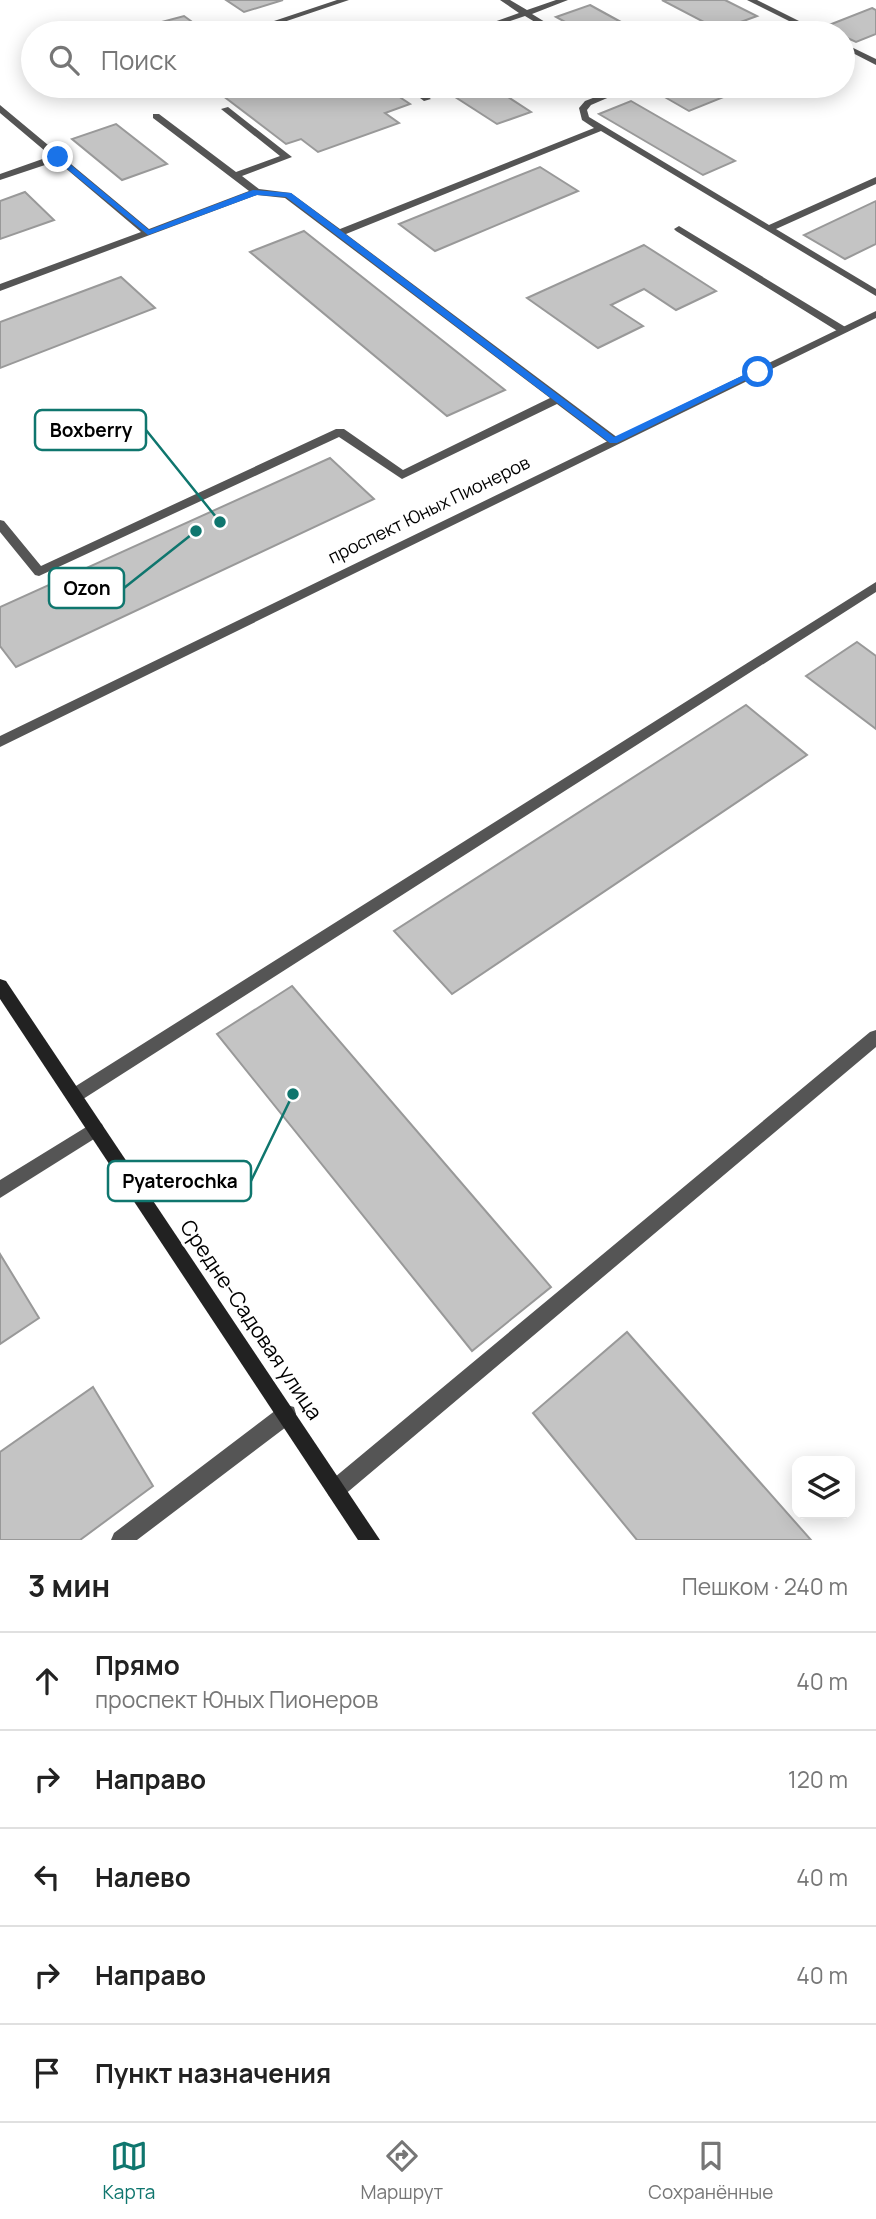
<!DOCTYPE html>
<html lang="ru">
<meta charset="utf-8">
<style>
:root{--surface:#fff;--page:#f2f2f2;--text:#222;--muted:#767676;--line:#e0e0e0;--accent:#0f766e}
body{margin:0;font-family:Manrope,sans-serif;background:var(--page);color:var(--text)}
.controls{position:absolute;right:21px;bottom:21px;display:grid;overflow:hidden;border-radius:14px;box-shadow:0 4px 18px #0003}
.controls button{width:63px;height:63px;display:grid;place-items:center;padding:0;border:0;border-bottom:2px solid var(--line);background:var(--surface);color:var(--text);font:35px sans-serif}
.stop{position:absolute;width:21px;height:21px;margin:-16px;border:5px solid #1a73e8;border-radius:50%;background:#fff}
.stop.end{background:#1a73e8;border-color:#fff;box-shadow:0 2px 7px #0008}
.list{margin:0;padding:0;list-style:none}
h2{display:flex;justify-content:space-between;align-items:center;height:91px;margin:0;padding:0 28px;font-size:30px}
h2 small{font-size:23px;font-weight:400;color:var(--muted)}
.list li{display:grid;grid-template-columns:46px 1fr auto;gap:21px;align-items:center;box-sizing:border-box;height:98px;padding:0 28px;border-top:2px solid var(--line)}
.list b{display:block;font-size:26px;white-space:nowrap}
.list p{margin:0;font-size:23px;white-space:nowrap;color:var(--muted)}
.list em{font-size:23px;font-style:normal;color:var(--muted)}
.icon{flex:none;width:38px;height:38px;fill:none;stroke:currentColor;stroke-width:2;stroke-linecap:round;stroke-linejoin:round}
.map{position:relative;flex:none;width:876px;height:1540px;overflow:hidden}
.search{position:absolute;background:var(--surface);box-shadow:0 4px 18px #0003;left:21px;right:21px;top:21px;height:77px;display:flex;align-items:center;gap:18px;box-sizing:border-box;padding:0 24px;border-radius:38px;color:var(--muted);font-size:26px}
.sheet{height:581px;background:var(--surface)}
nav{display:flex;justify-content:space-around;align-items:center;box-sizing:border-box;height:98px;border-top:2px solid var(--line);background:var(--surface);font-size:19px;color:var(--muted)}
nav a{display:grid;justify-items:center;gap:4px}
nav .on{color:var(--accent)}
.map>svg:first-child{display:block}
.building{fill:#c4c4c4;stroke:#999;stroke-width:2}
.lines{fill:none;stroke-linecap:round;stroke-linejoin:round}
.lane{fill:#555;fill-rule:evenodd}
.street{fill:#555;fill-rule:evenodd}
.secondary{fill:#222;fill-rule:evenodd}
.route{fill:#1a73e8}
.labels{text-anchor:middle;stroke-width:6;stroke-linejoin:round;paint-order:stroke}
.street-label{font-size:18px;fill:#000;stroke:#fff}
.near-street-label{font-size:21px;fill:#000;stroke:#fff}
.leader{fill:none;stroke:#0f766e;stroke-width:2.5}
.callout-dot{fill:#0f766e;stroke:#fff;stroke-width:2.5}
.callout{fill:#fff;stroke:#0f766e;stroke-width:2.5}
.callout-label{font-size:19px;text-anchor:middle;font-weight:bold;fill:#000}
</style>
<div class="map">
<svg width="876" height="1540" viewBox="0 0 876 1540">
<rect width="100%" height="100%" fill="#fff"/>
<path class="building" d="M 226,0 L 283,0 L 244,12 Z
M 662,0 L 725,0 L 757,16 L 719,30 Z
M 590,5 L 641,33 L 585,33 L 556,17 Z
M 872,8 L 876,10 L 876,34 L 856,42 L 843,36 L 843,33 L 824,27 Z
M 184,16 L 206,32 L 160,33 L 168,31 L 158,23 Z
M 210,86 L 383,86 L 410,104 L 385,113 L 399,123 L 318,152 L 301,139 L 286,144 Z
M 470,86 L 491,86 L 531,112 L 497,124 L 449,93 Z
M 672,86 L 742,86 L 746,88 L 689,111 L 656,92 Z
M 631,101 L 735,161 L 703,175 L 599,114 Z
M 116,124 L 167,164 L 122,180 L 72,139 Z
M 540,167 L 578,191 L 435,251 L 399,224 Z
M 25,192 L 54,220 L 0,239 L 0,201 Z
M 876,201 L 876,244 L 845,259 L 804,235 Z
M 304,231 L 505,390 L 447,416 L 250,252 Z
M 644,245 L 716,291 L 676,310 L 644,289 L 611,305 L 643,326 L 598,348 L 527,298 Z
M 121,277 L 155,308 L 0,368 L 0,322 Z
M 330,458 L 374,499 L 16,667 L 0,646 L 0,607 Z
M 857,642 L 876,656 L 876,729 L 806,676 Z
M 746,705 L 807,755 L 452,994 L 394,931 Z
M 292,986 L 551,1287 L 472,1351 L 217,1034 Z
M 0,1254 L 39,1318 L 0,1344 Z
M 627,1332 L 811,1540 L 637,1540 L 533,1413 Z
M 93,1387 L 153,1486 L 80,1540 L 0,1540 L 0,1452 Z"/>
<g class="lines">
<path class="lane" d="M 337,0 L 349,0 L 266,28 L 259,26 Z
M 500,0 L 510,0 L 527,10 L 556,0 L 568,0 L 532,14 L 563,33 L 553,33 L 525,16 L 474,33 L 463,33 L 519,13 Z
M 747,0 L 757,0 L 823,33 L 813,33 Z
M 843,43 L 876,59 L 876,65 L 843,48 Z
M 404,86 L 413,86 L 431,99 L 424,101 Z
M 624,86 L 635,86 L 591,105 L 587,110 L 589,117 L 769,225 L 876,177 L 876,184 L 776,229 L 876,289 L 876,296 L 601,131 L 346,234 L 618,438 L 618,444 L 610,444 L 557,404 L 402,479 L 339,437 L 39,576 L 35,575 L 0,532 L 0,520 L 4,521 L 41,566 L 336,429 L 344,429 L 403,470 L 550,398 L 285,198 L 257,195 L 0,291 L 0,284 L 141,232 L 57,161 L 0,180 L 0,174 L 51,156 L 0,113 L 0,105 L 149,229 L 249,191 L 153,118 L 153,114 L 159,114 L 236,172 L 280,156 L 221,109 L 228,107 L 292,157 L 242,176 L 259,189 L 291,193 L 340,229 L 594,128 L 582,120 L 579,108 L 585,101 Z
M 679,226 L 847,328 L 848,330 L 847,332 L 839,332 L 676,231 L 674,229 Z
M 876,1030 L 876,1047 L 343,1496 L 336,1499 L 329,1496 L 326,1489 L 329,1482 L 870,1032 Z
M 96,1121 L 102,1124 L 104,1129 L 102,1134 L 0,1198 L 0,1180 Z
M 287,1405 L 294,1407 L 296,1414 L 294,1421 L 137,1540 L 111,1540 L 114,1533 L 280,1407 Z"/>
<path class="street" d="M 876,311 L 876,318 L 0,747 L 0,736 Z
M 876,582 L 876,592 L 80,1101 L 74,1103 L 68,1101 L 66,1096 L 68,1091 Z"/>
<path class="secondary" d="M 0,979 L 6,981 L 380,1540 L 358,1540 L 0,999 Z"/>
</g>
<path class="route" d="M 55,156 L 60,156 L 149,230 L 253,190 L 291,193 L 614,437 L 754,370 L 762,372 L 617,443 L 610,443 L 286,197 L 257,195 L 148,235 L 55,159 Z"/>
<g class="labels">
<g class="street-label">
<text transform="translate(429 510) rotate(-26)" y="6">проспект Юных Пионеров</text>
</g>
<g class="near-street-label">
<text transform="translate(251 1320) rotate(56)" y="7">Средне-Садовая улица</text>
</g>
</g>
<path class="leader" d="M220 522L146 430M196 531L124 588M293 1094L251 1181"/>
<g class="callout-dot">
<circle cx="220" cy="522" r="7"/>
<circle cx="196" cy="531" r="7"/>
<circle cx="293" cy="1094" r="7"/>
</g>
<g class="callout">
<rect x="35" y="410" width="111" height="40" rx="7"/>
<rect x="49" y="568" width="75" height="40" rx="7"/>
<rect x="108" y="1161" width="143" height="40" rx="7"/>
</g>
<g class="callout-label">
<text x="91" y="437">Boxberry</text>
<text x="87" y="595">Ozon</text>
<text x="180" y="1188">Pyaterochka</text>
</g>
</svg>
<div class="controls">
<button><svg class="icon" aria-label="layers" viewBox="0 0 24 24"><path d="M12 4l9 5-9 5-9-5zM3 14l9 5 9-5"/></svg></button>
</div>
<div class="stop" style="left:758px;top:372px"></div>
<div class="stop end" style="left:58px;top:157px"></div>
<div class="search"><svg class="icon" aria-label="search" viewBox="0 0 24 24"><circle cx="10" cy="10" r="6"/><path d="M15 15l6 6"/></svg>Поиск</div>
</div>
<section class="sheet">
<h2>3 мин<small>Пешком · 240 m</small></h2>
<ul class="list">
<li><svg class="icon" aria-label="ahead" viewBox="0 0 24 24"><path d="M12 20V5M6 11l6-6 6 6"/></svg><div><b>Прямо</b><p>проспект Юных Пионеров</p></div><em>40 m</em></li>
<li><svg class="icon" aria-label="right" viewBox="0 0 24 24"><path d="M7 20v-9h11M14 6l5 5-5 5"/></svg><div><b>Направо</b></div><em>120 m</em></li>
<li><svg class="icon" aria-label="left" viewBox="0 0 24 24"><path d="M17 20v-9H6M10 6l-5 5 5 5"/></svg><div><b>Налево</b></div><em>40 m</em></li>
<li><svg class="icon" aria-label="right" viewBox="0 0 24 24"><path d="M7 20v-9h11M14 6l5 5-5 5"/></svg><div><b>Направо</b></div><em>40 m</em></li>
<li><svg class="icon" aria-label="arrive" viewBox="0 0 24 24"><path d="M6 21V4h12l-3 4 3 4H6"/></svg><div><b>Пункт назначения</b></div></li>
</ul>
</section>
<nav>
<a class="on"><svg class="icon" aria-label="map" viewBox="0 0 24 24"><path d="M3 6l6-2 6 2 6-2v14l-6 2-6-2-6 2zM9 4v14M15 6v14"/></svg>Карта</a>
<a><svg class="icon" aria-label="directions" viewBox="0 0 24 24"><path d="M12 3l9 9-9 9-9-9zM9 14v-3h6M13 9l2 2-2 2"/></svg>Маршрут</a>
<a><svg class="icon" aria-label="saved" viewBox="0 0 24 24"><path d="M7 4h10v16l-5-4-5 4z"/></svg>Сохранённые</a>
</nav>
